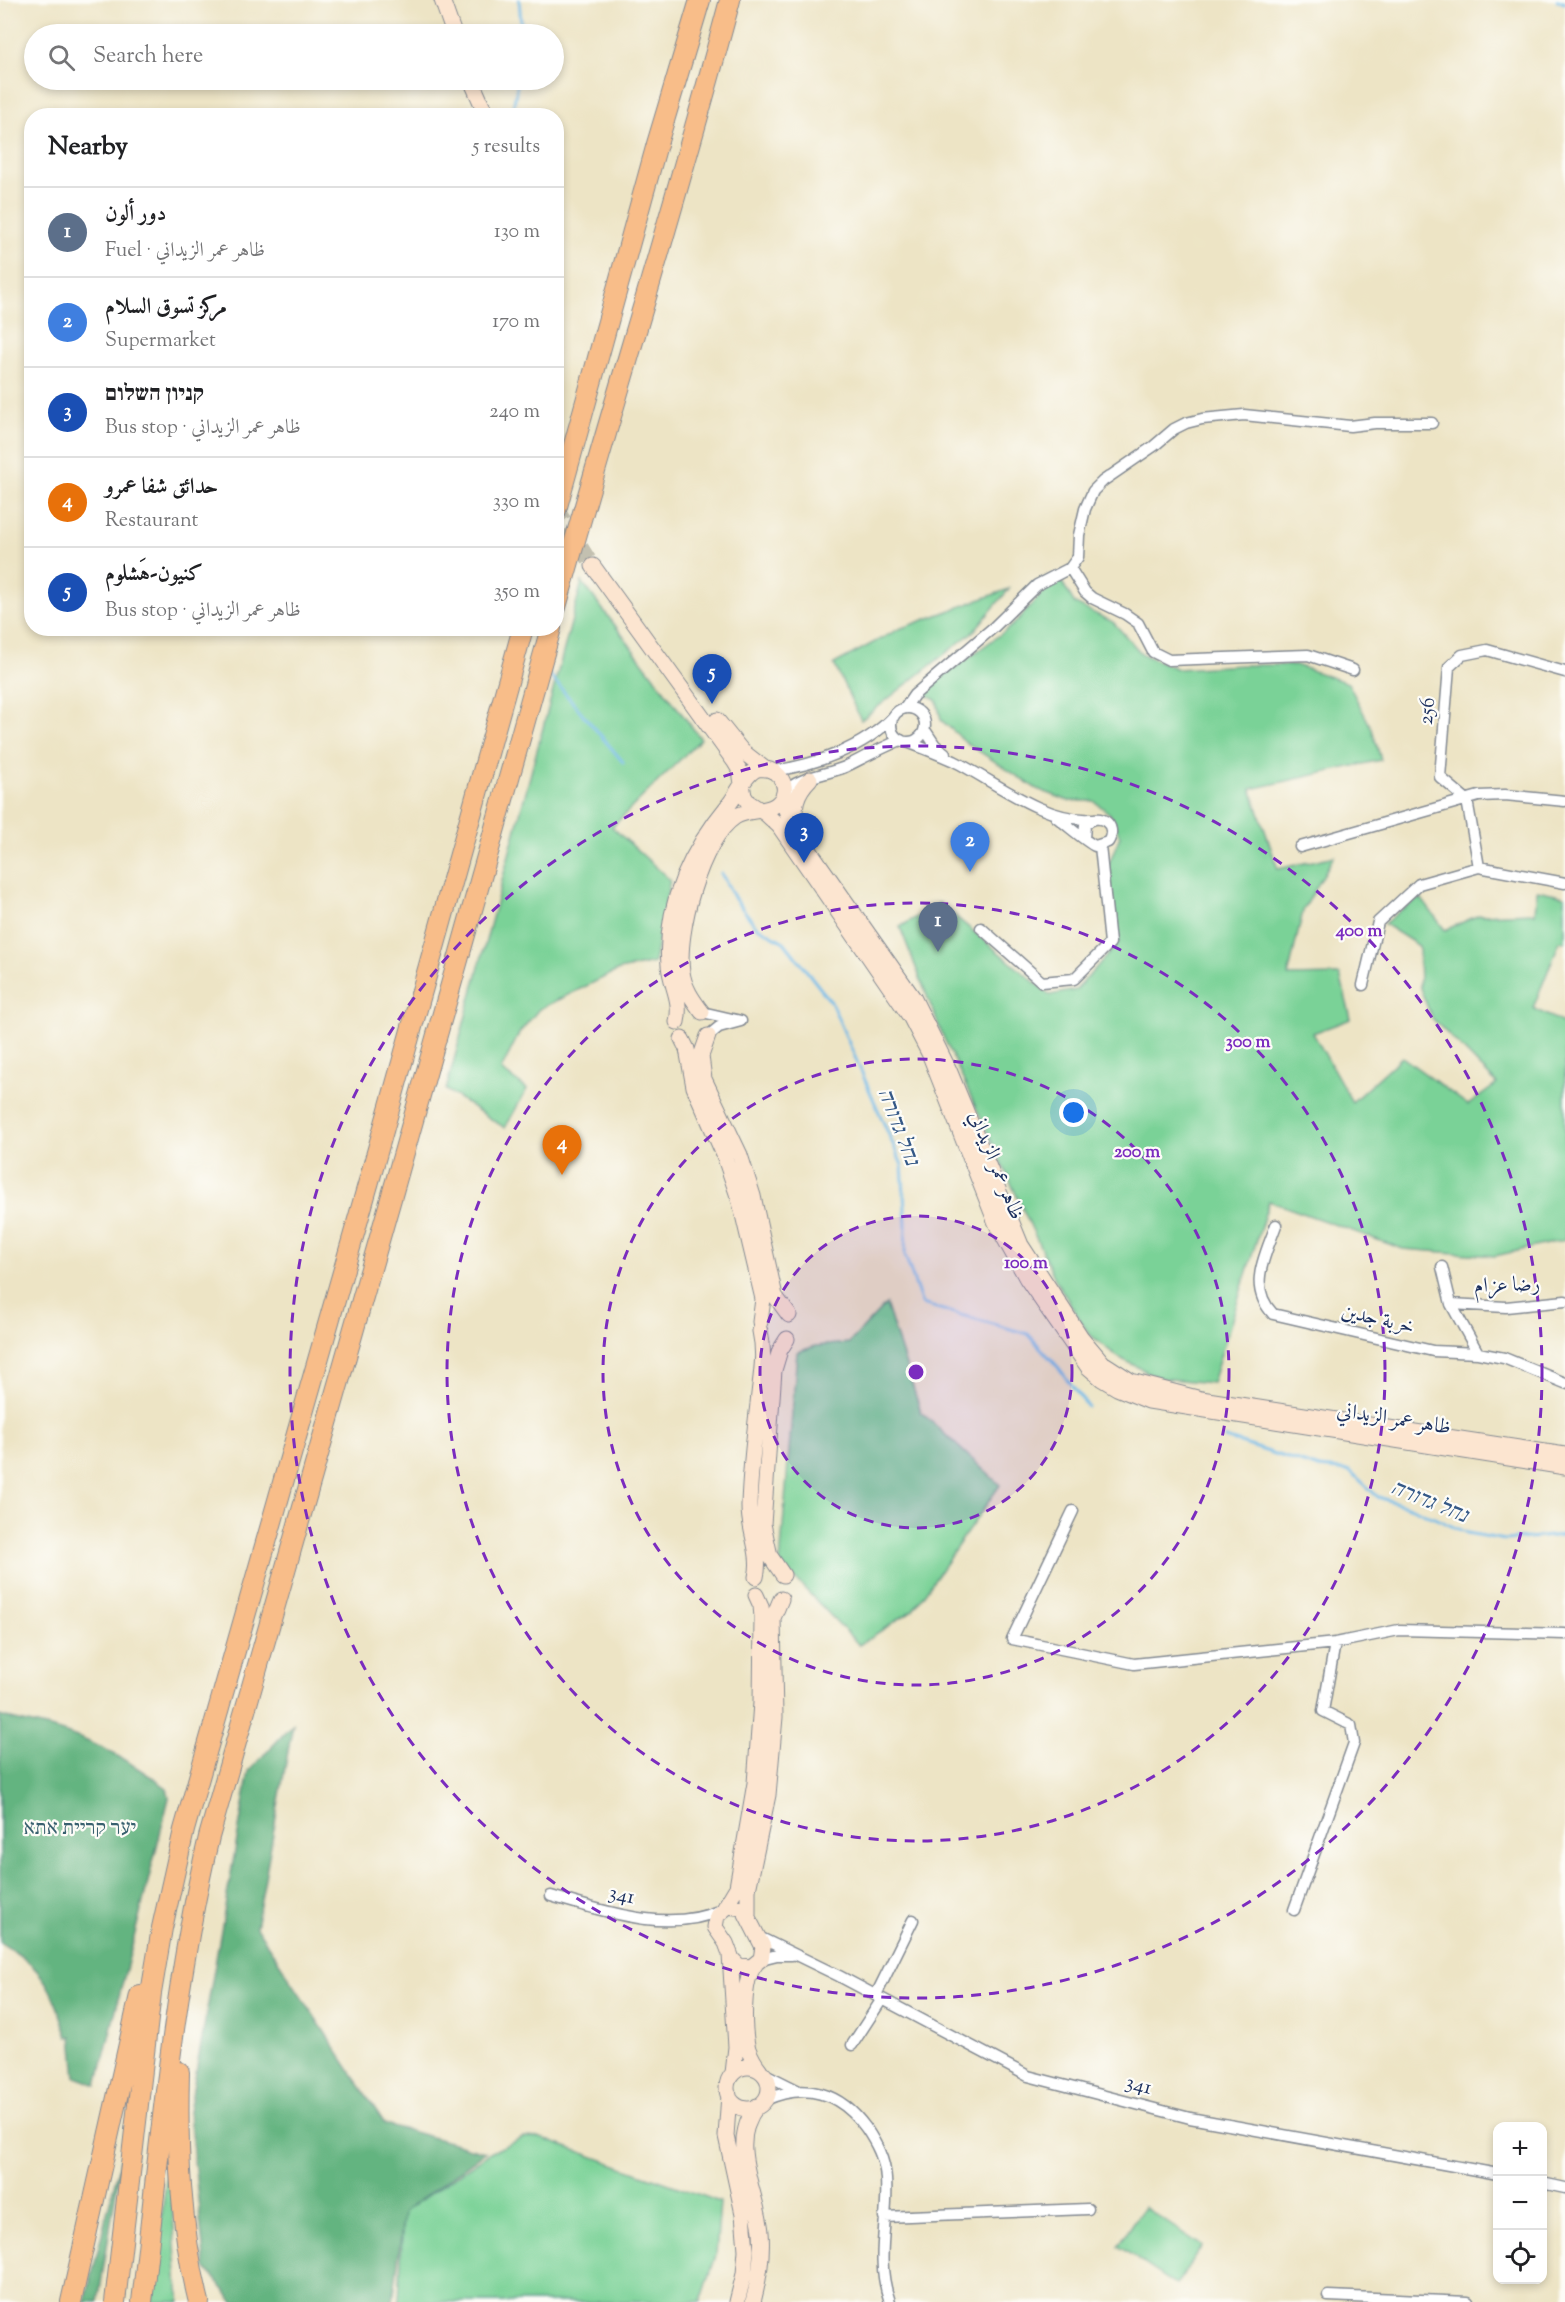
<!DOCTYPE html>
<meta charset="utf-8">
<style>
:root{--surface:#fff;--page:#f6f6f6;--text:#202124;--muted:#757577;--line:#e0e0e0;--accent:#ea580c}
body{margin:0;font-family:"Sorts Mill Goudy",Amiri,"Frank Ruhl Libre",serif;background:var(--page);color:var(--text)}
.controls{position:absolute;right:18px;bottom:18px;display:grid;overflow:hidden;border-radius:12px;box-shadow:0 3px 9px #0003}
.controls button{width:54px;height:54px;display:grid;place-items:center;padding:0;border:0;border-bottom:2px solid var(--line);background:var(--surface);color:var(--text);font:30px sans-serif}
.you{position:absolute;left:1074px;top:1113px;width:21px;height:21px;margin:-15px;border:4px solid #fff;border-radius:50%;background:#1a73e8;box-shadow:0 0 0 9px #1a73e833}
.badge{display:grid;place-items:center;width:39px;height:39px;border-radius:50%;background:var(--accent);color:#fff;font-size:20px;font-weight:700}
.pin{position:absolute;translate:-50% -50px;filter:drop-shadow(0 2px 3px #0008)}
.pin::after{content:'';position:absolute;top:32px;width:21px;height:18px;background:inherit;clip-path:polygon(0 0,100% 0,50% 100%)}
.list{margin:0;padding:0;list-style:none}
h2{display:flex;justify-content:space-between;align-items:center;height:78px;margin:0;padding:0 24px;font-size:26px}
h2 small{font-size:20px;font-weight:400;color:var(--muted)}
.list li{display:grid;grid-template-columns:39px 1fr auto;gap:18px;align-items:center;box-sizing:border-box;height:90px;padding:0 24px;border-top:2px solid var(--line)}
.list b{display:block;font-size:22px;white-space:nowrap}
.list p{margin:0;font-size:20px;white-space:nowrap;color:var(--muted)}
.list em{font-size:20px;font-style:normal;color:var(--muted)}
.icon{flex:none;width:33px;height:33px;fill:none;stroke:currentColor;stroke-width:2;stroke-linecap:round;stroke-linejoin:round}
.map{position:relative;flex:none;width:1565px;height:2302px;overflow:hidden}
.search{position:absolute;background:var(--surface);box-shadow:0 3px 9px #0003;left:24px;top:24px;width:540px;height:66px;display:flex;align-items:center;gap:15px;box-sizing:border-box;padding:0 21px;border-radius:33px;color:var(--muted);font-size:22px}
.panel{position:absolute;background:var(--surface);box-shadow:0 3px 9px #0003;left:24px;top:108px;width:540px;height:528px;border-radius:24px}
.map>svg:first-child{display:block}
.green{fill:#7ad297;stroke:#4a807a;stroke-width:1.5}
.forest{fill:#63b480;stroke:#3f726f;stroke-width:1.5}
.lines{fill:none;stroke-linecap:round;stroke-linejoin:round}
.stream{stroke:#6eb9e7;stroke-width:3}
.secondary-tunnel{stroke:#c3c0b0;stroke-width:15;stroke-dasharray:15 8;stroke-linecap:butt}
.street-casing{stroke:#848a92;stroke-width:13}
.secondary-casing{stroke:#848a92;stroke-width:17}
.highway-casing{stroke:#848a92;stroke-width:22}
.street{stroke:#fff;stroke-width:10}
.secondary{stroke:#fce5d0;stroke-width:15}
.highway{stroke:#f8bd89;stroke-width:20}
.ring{fill:none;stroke:#7b2cbf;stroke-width:3;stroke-dasharray:10 8}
.labels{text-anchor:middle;stroke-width:4.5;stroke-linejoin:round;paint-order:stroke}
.street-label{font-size:21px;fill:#1b2f5e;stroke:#fdfcf7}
.park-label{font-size:21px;fill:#38606f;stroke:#fdfcf7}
.water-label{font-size:22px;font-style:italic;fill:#345887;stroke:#fdfcf7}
.centre{fill:#7b2cbf;stroke:#fdfcf7;stroke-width:3}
.ring-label{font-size:18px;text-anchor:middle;font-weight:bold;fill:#7b2cbf;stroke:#fdfcf7;stroke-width:4.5;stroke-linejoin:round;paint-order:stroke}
</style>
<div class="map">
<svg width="1565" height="2302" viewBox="0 0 1565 2302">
<rect width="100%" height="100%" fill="#fdfcf7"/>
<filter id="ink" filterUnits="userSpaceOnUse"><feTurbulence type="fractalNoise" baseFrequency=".0167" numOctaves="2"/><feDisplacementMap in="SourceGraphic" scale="12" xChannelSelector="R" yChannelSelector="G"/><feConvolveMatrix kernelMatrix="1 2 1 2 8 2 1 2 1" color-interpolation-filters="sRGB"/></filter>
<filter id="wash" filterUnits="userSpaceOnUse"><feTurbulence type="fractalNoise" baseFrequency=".008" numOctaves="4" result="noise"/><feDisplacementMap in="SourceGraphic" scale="24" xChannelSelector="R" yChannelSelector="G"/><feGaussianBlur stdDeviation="1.35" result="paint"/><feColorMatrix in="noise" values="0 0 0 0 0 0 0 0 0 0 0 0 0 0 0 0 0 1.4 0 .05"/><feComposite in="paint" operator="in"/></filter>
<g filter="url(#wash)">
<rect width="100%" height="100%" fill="#ede4c5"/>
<path class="green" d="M 582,582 L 701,739 L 612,827 L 670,880 L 654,963 L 619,970 L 539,1009 L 520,1032 L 501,1070 L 527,1089 L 505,1128 L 446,1090 Z
M 1053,582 L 1062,582 L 1075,604 L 1113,622 L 1142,654 L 1178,669 L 1242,665 L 1296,665 L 1348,683 L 1372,729 L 1381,760 L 1251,789 L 1278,869 L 1334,856 L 1303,911 L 1288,976 L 1340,975 L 1351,1019 L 1313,1033 L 1352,1102 L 1402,1057 L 1468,1105 L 1497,1084 L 1432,1018 L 1420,988 L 1419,946 L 1384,924 L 1401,910 L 1421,898 L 1445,930 L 1479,915 L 1535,913 L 1537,890 L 1565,896 L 1565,942 L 1560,941 L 1533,1008 L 1565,1024 L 1565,1240 L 1495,1256 L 1403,1249 L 1269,1201 L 1212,1383 L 1159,1378 L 1118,1357 L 1089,1334 L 1056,1281 L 942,1034 L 900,927 L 939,903 L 1050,995 L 1076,990 L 1119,942 L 1107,868 L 1120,836 L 1110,814 L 1094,801 L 1069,801 L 1037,789 L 968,744 L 941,720 L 937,701 L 922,692 L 1013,625 Z
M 1009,589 L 974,631 L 861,720 L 834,664 L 899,629 Z
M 886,1304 L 921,1412 L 1000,1485 L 913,1610 L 859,1645 L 780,1563 L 797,1352 L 816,1346 L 849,1343 Z
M 523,2137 L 541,2138 L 720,2202 L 716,2255 L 701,2302 L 399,2302 L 403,2212 L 490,2153 Z
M 169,2154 L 178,2290 L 181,2302 L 152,2302 Z
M 1144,2207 L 1202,2246 L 1176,2285 L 1118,2246 Z"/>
<path class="forest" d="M 0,1716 C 17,1721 34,1724 50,1728 C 94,1740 131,1762 167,1788 L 169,1798 L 97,2085 L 76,2077 L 72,2036 L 68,2037 C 52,1990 46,1968 0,1943 Z
M 293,1724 L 256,1927 L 385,2124 L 485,2152 L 404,2212 L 393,2302 L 234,2302 L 205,2267 L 189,2112 L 249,1771 Z
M 123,2149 L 98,2302 L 85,2302 Z"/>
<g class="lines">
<path class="stream" d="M 519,0 L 522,34
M 1557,0 L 1565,3
M 512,115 L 518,80
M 548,673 L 623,762
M 721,873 L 735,899 L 756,926 L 784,942 L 831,1002 L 902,1165 L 906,1224 L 905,1255 L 922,1304 L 1028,1334 L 1058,1367 L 1088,1407
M 1225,1438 L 1319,1468 L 1350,1471 L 1378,1497 L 1410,1507 L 1467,1533 L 1505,1540 L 1565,1535"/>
</g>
</g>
<g filter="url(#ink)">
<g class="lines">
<path class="secondary-tunnel" d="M 556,508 L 593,566"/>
<defs>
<path id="street" d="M 1070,568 L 1085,592 L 1092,598 L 1125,614 L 1138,623 L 1153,652 L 1169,660 L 1308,655 L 1353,670
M 905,708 L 914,695 L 994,627 L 1037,585 L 1070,568 L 1078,557 L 1079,535 L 1085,509 L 1093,491 L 1103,481 L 1154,446 L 1174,429 L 1186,423 L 1202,419 L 1244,415 L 1350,426 L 1375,423 L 1432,423
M891 725a17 17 0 1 1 34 0a17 17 0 1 1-34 0Z
M 925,730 L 935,745 L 945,753
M 906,742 C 922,747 938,754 954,761 C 994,781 1044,822 1091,819
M 773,771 C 815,765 864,748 894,716
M 784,793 C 797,777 826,775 845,767 C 863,758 881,748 901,740
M 1056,817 C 1066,824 1086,842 1095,846 L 1108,842 C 1119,824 1098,810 1085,825 L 1084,838
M 1300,847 L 1479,796 L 1505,795 L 1565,801
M 1479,867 L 1467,800 L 1440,777 L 1449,667 L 1462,655 L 1487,650 L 1565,672
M 981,928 L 1042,982 L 1074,979 L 1110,943 L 1100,846
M 1363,985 L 1378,922 L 1419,884 L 1479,867 L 1565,883
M 702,1012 L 741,1021 L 719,1027 L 708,1036
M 1276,1225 C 1265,1257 1247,1286 1273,1314 L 1433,1351 L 1478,1353 L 1504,1358 L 1565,1383
M 1442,1267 L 1451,1304 L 1478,1353
M 1451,1304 L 1506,1307 L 1565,1301
M 1073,1511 L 1012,1639 L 1134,1664 L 1335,1643 L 1399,1630 L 1565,1634
M 551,1896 C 603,1911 668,1934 721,1910
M 1294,1910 L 1354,1743 L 1351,1725 L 1323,1711 L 1335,1643
M 759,1937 L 839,1976 L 1028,2076 L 1190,2118 L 1498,2174
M 761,1959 L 777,1955 L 792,1955
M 876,1995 L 913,1920
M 852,2045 L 882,1999
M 765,2074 L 797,2090
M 765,2100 C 806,2082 840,2092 866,2128 C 876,2143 885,2159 886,2179 C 889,2223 874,2256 890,2302
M 1542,2183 L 1565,2188
M 884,2217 L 1088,2209
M 1328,2296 L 1468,2302"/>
<path id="secondary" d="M 442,0 L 454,34
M 471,80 L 487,116
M 593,566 L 734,761 L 740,771 L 744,796 L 748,802 L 766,814 L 779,826 L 911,1018 L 929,1053 L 996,1223 L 1027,1279 L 1088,1367 L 1102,1379 L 1117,1388 L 1149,1401 L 1565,1467
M 717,720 L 742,751 L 765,769
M 782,799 L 791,824 L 914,999 L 949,1070 L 1021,1245 L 1081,1337 L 1103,1363 L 1131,1381 L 1201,1399 L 1565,1455
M 796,825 C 793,806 796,793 810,779
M 677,1022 C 682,999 671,987 669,965 C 664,903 692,849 730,803 C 738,793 746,772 758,769 C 774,766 789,781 783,796 C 775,815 750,807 735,817 C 701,839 676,933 682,972 C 684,987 692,999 702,1012
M 708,1036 L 701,1056 L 704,1079 L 740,1155 L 753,1196 L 775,1296 L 789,1315
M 682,1039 L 687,1049 L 694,1087 L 724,1155 L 740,1202 L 763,1299 L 760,1322
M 783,1575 L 770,1556 L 763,1524 L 774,1370 L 780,1350 L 787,1339
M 756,1577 C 762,1553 748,1530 749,1505 C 750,1471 754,1437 758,1404 C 760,1379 766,1357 760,1331
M 728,1906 L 743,1908 L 763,1947 L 761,1959 L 751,1967 L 739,1966 L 732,1959 L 726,1943 L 715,1927 L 717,1916 Z
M 725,1907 L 737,1887 L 755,1783 L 761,1703 L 762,1617 L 761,1606 L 756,1595
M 748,1915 L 748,1890 L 768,1795 L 775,1717 L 773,1618 L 781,1599
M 730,1955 L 736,2047 L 733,2073
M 755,1965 C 742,1980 743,2030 748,2049 C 751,2057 755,2064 760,2070
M727 2088a21 21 0 1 1 42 0a21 21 0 1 1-42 0Z
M 729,2095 L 726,2136 L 743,2214 L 746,2250 L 744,2274 L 737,2302
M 753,2302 C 759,2279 763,2256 761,2232 C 757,2190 727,2144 757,2106"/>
<path id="highway" d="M 556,510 L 657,144 L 700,0
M 556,607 C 613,404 676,203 730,0
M 179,2072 C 177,2149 180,2227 199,2302
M 71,2302 L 140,1995
M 115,2302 L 151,1993 L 162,1928 L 184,1830 L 371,1174 L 523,628
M 142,2302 C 160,2146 173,1990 209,1837 L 396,1181 L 551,628"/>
</defs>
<use href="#street" class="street-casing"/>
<use href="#secondary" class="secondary-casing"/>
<use href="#highway" class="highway-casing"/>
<use href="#street" class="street"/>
<use href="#secondary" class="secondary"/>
<use href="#highway" class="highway"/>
</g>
</g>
<circle cx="916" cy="1372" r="156" fill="#7b2cbf" fill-opacity=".12"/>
<g class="ring">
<circle cx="916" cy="1372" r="156"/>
<circle cx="916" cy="1372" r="313"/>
<circle cx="916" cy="1372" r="469"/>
<circle cx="916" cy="1372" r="626"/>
</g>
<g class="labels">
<g class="street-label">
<text transform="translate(1426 711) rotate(-85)" y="7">256</text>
<text transform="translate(997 1165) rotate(68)" y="7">ظاهر عمر الزيداني</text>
<text transform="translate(1507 1284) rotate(-2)" y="7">رضا عزام</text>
<text transform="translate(1378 1318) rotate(13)" y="7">خربة جدين</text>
<text transform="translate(1394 1418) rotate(9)" y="7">ظاهر عمر الزيداني</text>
<text transform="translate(622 1894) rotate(12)" y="7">341</text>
<text transform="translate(1139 2084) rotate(15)" y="7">341</text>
</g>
<g class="park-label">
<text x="80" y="1834">יער קריית אתא</text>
</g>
<g class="water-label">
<text transform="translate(900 1126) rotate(69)" y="8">נחל גדורה</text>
<text transform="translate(1430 1500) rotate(22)" y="8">נחל גדורה</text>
</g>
</g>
<circle cx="916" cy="1372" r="9" class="centre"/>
<g class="ring-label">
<text x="1359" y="936">400 m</text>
<text x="1248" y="1047">300 m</text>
<text x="1137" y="1157">200 m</text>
<text x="1026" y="1268">100 m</text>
</g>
</svg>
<div class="controls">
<button>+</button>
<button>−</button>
<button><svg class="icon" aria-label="locate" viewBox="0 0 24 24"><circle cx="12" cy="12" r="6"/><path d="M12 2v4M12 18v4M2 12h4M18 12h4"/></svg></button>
</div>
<div class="you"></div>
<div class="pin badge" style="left:938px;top:952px;background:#5c6f8a">1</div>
<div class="pin badge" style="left:970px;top:872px;background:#3f7fe0">2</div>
<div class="pin badge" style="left:804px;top:863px;background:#1a4fb4">3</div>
<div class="pin badge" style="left:562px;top:1175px;background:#e8710a">4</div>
<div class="pin badge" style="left:712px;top:704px;background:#1a4fb4">5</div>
<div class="search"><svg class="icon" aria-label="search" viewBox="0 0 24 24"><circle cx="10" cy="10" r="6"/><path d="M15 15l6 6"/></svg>Search here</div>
<section class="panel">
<h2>Nearby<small>5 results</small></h2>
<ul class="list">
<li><span class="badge" style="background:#5c6f8a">1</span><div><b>دور ألون</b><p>Fuel · ظاهر عمر الزيداني</p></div><em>130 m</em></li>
<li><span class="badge" style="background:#3f7fe0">2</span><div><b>مركز تسوق السلام</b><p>Supermarket</p></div><em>170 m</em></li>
<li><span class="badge" style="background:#1a4fb4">3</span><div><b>קניון השלום</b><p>Bus stop · ظاهر عمر الزيداني</p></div><em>240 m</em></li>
<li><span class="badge" style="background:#e8710a">4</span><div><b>حدائق شفا عمرو</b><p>Restaurant</p></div><em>330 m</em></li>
<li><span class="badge" style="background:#1a4fb4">5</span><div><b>كنيون-هَشلوم</b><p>Bus stop · ظاهر عمر الزيداني</p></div><em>350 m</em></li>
</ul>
</section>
</div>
